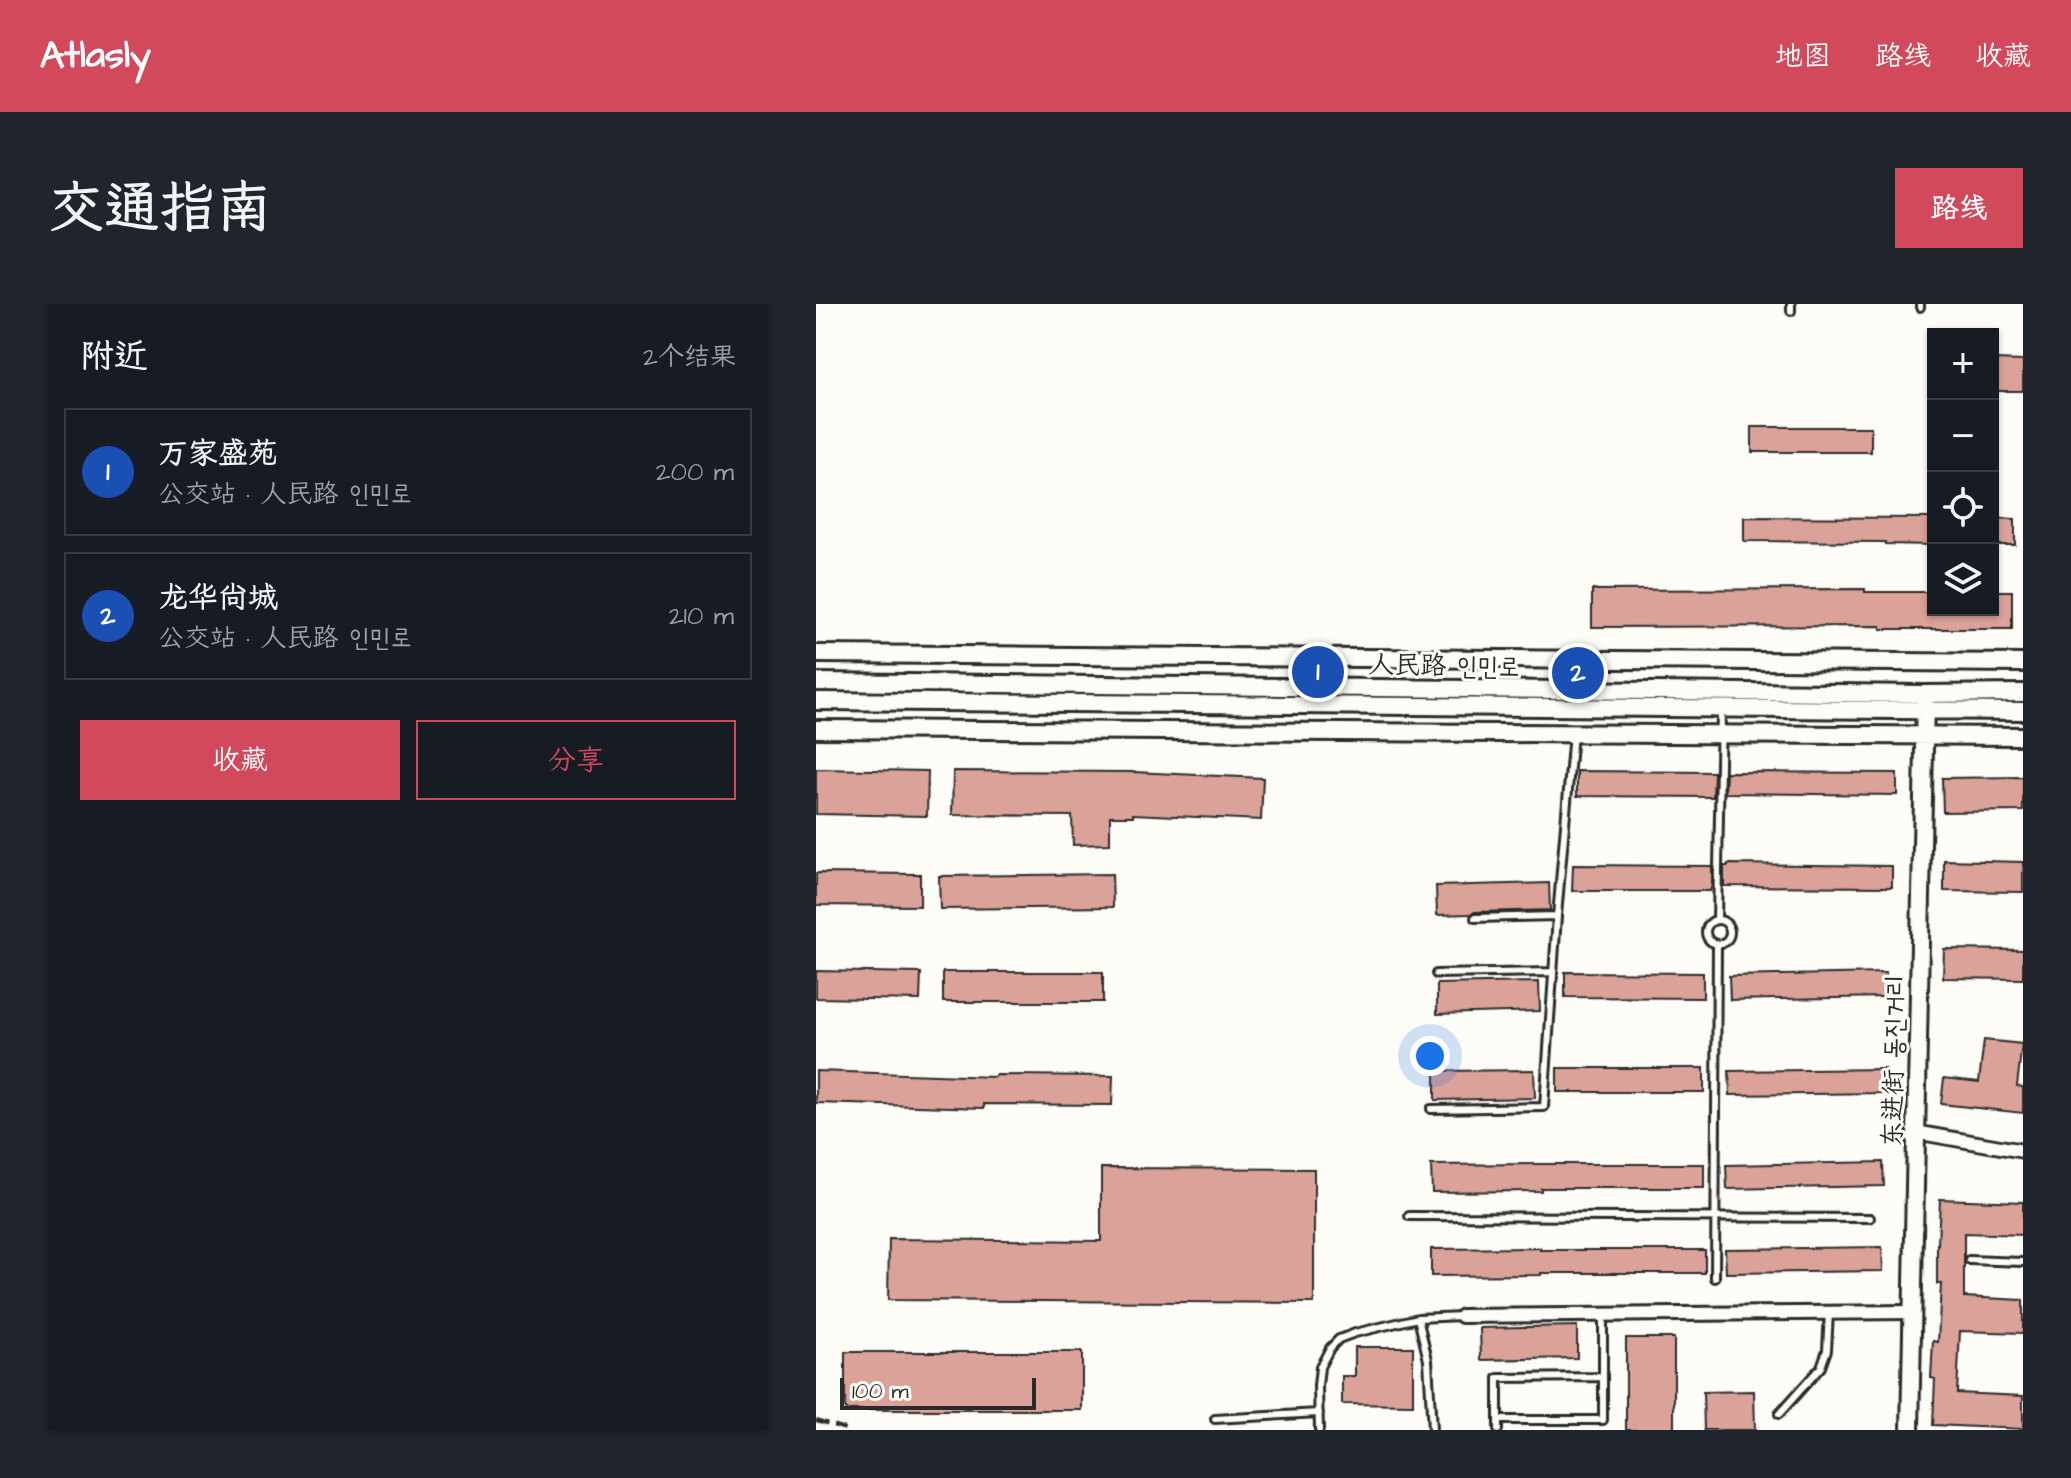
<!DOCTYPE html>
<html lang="zh">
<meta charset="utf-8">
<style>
:root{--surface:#171b24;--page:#20242c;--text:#f1f3f6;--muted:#9ea1a6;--line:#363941;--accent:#d1495b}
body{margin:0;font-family:"Architects Daughter","LXGW WenKai TC","Poor Story",sans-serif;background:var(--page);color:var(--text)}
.controls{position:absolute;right:24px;top:24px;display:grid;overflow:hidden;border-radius:0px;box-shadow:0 2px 6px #0004}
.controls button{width:72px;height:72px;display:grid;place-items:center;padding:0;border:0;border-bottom:2px solid var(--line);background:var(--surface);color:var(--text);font:40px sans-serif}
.scale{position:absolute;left:24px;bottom:20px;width:196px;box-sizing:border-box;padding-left:8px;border:4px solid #2b2b2b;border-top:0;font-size:22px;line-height:28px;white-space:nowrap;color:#2b2b2b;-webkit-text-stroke:6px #fdfcf7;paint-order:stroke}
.you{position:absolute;left:614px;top:752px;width:28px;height:28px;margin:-20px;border:6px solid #fff;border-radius:50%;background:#1a73e8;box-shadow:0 0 0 12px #1a73e833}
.badge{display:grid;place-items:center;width:52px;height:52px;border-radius:50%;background:var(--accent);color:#fff;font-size:26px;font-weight:700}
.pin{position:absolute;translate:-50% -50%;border:4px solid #fff;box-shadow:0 2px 8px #0006}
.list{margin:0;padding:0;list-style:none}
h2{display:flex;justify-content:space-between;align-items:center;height:104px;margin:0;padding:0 32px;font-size:34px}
h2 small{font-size:26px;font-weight:400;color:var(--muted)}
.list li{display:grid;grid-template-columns:52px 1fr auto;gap:24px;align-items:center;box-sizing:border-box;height:128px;margin:0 16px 16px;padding:0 16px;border:2px solid var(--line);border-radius:0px}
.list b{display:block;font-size:30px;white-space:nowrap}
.list p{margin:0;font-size:26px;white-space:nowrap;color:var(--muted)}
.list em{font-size:26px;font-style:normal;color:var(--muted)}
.actions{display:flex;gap:16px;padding:24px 32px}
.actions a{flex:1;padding:18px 0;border:2px solid var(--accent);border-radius:0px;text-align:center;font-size:28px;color:var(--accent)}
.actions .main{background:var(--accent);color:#fff}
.icon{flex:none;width:44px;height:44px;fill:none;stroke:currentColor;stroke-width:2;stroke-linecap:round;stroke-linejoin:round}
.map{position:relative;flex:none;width:1207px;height:1126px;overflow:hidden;border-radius:0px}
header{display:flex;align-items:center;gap:48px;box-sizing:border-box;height:112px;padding:0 40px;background:var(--accent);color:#fff}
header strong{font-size:38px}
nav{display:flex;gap:44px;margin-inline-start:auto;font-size:28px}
.intro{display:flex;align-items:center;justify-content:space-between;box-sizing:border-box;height:192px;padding:0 48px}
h1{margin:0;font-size:56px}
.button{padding:20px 36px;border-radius:0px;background:var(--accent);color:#fff;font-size:28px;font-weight:700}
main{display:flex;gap:48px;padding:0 48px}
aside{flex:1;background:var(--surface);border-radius:0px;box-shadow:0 2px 6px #0004}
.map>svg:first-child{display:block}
.building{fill:#dba299;stroke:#2b2b2b;stroke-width:2}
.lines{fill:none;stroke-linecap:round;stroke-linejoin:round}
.lane-casing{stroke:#2b2b2b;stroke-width:12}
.street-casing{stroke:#2b2b2b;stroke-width:18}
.secondary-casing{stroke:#2b2b2b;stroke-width:22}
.lane{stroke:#fdfcf7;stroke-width:6}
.street{stroke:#fdfcf7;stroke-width:12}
.secondary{stroke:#fdfcf7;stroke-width:16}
.rail{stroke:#2b2b2b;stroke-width:4;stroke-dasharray:12 6;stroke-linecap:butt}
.labels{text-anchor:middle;stroke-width:6;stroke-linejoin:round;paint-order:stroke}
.street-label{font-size:26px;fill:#2b2b2b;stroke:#fdfcf7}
</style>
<header>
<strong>Atlasly</strong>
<nav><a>地图</a><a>路线</a><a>收藏</a></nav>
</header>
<div class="intro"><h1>交通指南</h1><a class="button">路线</a></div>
<main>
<aside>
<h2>附近<small>2个结果</small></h2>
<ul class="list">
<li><span class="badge" style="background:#1a4fb4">1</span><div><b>万家盛苑</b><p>公交站 · 人民路 인민로</p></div><em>200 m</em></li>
<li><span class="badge" style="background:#1a4fb4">2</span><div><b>龙华尚城</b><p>公交站 · 人民路 인민로</p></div><em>210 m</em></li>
</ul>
<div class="actions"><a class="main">收藏</a><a>分享</a></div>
</aside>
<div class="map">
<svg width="1207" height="1126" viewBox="0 0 1207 1126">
<rect width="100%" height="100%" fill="#fdfcf7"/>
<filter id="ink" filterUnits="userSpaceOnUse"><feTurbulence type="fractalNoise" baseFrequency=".0125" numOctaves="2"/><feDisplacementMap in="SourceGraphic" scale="16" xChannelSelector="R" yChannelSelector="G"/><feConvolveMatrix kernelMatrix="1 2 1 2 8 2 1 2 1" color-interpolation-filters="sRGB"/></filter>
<g filter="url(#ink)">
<path class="building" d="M 1177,56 L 1207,57 L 1207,87 L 1177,87 Z
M 936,123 L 1055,123 L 1055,148 L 936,148 Z
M 928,213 L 1117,214 L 1117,241 L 1069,240 L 1069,238 L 928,237 Z
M 1177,214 L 1199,215 L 1199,241 L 1177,241 Z
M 1049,285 L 1049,288 L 1117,288 L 1117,306 L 1177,306 L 1177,287 L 1196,287 L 1196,325 L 1065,325 L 1065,322 L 776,323 L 776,286 Z
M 0,465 L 112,467 L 111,512 L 0,510 Z
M 137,467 L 317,468 L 447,474 L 445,516 L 317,510 L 317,512 L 294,512 L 294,540 L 257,541 L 256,512 L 136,511 Z
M 761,467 L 898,468 L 897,493 L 761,492 Z
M 910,468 L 1081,469 L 1081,491 L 909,489 Z
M 1207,473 L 1207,507 L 1127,508 L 1126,474 Z
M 1128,556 L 1207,558 L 1207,588 L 1128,587 Z
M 912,560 L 1076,562 L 1076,583 L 908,582 L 908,562 L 912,562 Z
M 757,561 L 896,562 L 896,581 L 894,587 L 756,587 Z
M 0,569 L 104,570 L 104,602 L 0,601 Z
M 296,570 L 297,603 L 124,605 L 123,572 Z
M 733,579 L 734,606 L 659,608 L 654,610 L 621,611 L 620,582 Z
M 1128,645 L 1207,646 L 1207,675 L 1127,674 Z
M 0,667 L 105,669 L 104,696 L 0,694 Z
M 127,668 L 287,668 L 287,698 L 127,698 Z
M 749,668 L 887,669 L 887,694 L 749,693 Z
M 1070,669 L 1070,693 L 914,696 L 913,672 Z
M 723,678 L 724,707 L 621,710 L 621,680 Z
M 1168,736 L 1206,740 L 1201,782 L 1207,783 L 1207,809 L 1125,800 L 1128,774 L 1163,778 Z
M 741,764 L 888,764 L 888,788 L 741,788 Z
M 1070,765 L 1071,789 L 914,791 L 913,767 Z
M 718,766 L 719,794 L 619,796 L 619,767 Z
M 0,767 L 179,773 L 179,771 L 297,772 L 296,801 L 168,800 L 168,804 L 0,799 Z
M 1067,858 L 1068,882 L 911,885 L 910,861 Z
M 725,860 L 888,860 L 888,884 L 725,884 L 725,887 L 616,888 L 615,861 Z
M 285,864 L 498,865 L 498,999 L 72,996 L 73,935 L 285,937 Z
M 1124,895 L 1207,898 L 1207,931 L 1148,929 L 1148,993 L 1207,996 L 1207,1029 L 1144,1027 L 1141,1089 L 1207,1092 L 1207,1125 L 1117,1121 L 1119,1075 L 1115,1074 L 1117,1037 L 1122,1038 L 1125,980 L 1121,980 L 1121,940 L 1122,940 Z
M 1066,943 L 1067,967 L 910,969 L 909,945 Z
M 724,944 L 724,946 L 889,946 L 889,969 L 725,969 L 725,971 L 615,972 L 615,945 Z
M 761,1022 L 761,1054 L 665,1056 L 664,1024 Z
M 810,1034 L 858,1034 L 858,1126 L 810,1126 Z
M 539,1043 L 597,1043 L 597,1101 L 526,1100 L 526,1072 L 539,1072 Z
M 29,1048 L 266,1048 L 266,1106 L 29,1106 Z
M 938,1087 L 939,1126 L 888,1126 L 887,1088 Z"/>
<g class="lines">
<defs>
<path id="lane" d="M 975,0 L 975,7
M 1104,3 L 1104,0
M 659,614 L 741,612
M890 628a12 12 0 1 1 24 0a12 12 0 1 1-24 0Z
M 901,616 L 905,407
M 620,670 L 737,668
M 615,805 L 728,803 L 741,612 L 757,429
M 593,912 L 1054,914
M 1153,956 L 1207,958
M 899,974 L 901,640
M 602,1014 L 612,1056 L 616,1126
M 963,1110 L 1005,1063 L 1011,1046 L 1013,1008
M 399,1115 L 503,1109
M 682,1116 L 787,1116 L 787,1011
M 503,1126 L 502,1082 L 504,1063 L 514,1044 L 523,1035 L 539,1029 L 602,1014 L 646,1012
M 682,1126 L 682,1074 L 787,1073"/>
<path id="street" d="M 1099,828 L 1207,847
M 646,1012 L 1096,1008"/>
<path id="secondary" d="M 0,350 L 1207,359
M 0,378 L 1108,390 L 1207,389
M 0,397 L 1207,407
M 0,425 L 1207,432
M 1094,1126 L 1109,396"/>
</defs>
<use href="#lane" class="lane-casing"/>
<use href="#street" class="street-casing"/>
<use href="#secondary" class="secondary-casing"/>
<use href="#lane" class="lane"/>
<use href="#street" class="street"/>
<use href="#secondary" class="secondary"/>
<path class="rail" d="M 0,1116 L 32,1126"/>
</g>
</g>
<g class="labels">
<g class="street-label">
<text transform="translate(628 361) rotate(1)" y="9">人民路 인민로</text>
<text transform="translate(1077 757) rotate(-89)" y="9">东进街 동진거리</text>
</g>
</g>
</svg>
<div class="controls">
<button>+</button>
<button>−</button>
<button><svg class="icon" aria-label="locate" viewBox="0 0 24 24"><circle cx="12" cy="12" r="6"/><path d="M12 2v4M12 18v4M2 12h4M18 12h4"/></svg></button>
<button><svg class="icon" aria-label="layers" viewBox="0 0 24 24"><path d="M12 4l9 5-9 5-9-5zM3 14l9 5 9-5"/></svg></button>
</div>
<div class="scale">100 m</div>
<div class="you"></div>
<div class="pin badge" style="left:502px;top:368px;background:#1a4fb4">1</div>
<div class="pin badge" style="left:762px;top:369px;background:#1a4fb4">2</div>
</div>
</main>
